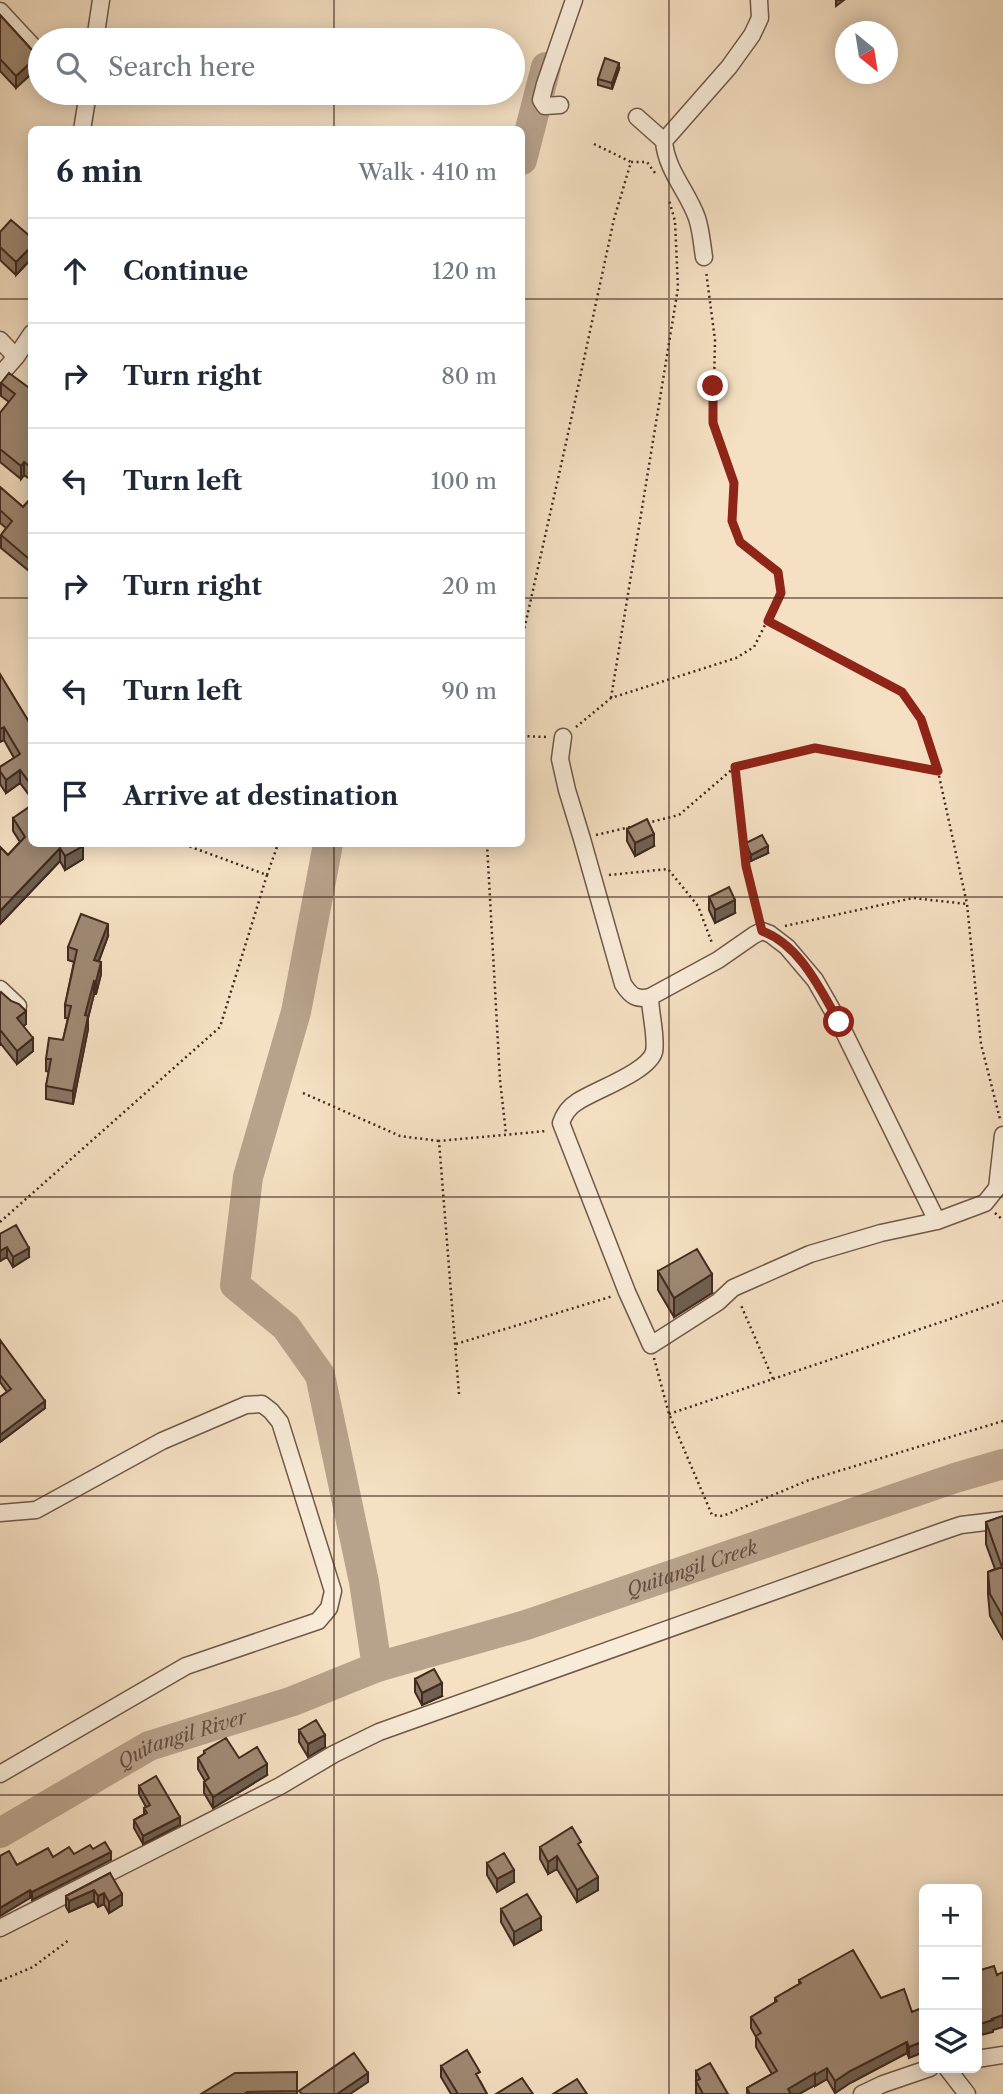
<!DOCTYPE html>
<meta charset="utf-8">
<style>
:root{--surface:#fff;--page:#f2f2f3;--text:#1f2937;--muted:#747a83;--line:#e0e1e3}
body{margin:0;font-family:"Libre Caslon Text",serif;background:var(--page);color:var(--text)}
.controls{position:absolute;right:21px;bottom:21px;display:grid;overflow:hidden;border-radius:10px;box-shadow:0 4px 18px #0003}
.controls button{width:63px;height:63px;display:grid;place-items:center;padding:0;border:0;border-bottom:2px solid var(--line);background:var(--surface);color:var(--text);font:35px sans-serif}
.compass{position:absolute;left:835px;top:21px;width:63px;height:63px;border-radius:50%;background:var(--surface);box-shadow:0 4px 18px #0003;rotate:150deg}
.stop{position:absolute;width:21px;height:21px;margin:-16px;border:5px solid #8f2418;border-radius:50%;background:#fff}
.stop.end{background:#8f2418;border-color:#fff;box-shadow:0 2px 7px #0008}
.list{margin:0;padding:0;list-style:none}
h2{display:flex;justify-content:space-between;align-items:center;height:91px;margin:0;padding:0 28px;font-size:30px}
h2 small{font-size:23px;font-weight:400;color:var(--muted)}
.list li{display:grid;grid-template-columns:46px 1fr auto;gap:21px;align-items:center;box-sizing:border-box;height:105px;padding:0 28px;border-top:2px solid var(--line)}
.list b{display:block;font-size:26px;white-space:nowrap}
.list em{font-size:23px;font-style:normal;color:var(--muted)}
.icon{flex:none;width:38px;height:38px;fill:none;stroke:currentColor;stroke-width:2;stroke-linecap:round;stroke-linejoin:round}
.map{position:relative;flex:none;width:1003px;height:2094px;overflow:hidden}
.search{position:absolute;background:var(--surface);box-shadow:0 4px 18px #0003;left:28px;top:28px;width:497px;height:77px;display:flex;align-items:center;gap:18px;box-sizing:border-box;padding:0 24px;border-radius:38px;color:var(--muted);font-size:26px}
.panel{position:absolute;background:var(--surface);box-shadow:0 4px 18px #0003;left:28px;top:126px;width:497px;height:721px;border-radius:10px}
.map>svg:first-child{display:block}
.lines{fill:none;stroke-linecap:round;stroke-linejoin:round}
.river{stroke:#b8a28b;stroke-width:30}
.minor-casing{stroke:#6f5848;stroke-width:19}
.path{stroke:#422a1f;stroke-width:2.5;stroke-dasharray:2 3.5;stroke-linecap:butt}
.minor{stroke:#f8ebd8;stroke-width:16}
.wall{fill:#897664;stroke:#422a1f;stroke-width:2}
.shaded-wall{fill:#6f6051;stroke:#422a1f;stroke-width:2}
.building{fill:#9f8974;stroke:#422a1f;stroke-width:2}
.route{stroke:#8f2418;stroke-width:9}
.grid{fill:none;stroke:#422a1f;stroke-width:2;stroke-opacity:0.55}
.labels{text-anchor:middle;stroke-width:7;stroke-linejoin:round;paint-order:stroke}
.water-label{font-size:19px;font-style:italic;fill:#654e3f;stroke:#f8ebd8}
</style>
<div class="map">
<svg width="1003" height="2094" viewBox="0 0 1003 2094">
<rect width="100%" height="100%" fill="#f5e0c3"/>
<filter id="stains"><feTurbulence type="fractalNoise" baseFrequency=".00286" numOctaves="4"/><feColorMatrix values="0 0 0 0 .2 0 0 0 0 .09 0 0 0 0 .02 0 0 0 .5 -.17"/></filter>
<radialGradient id="worn" r=".72"><stop offset=".6" stop-color="#630" stop-opacity="0"/><stop offset="1" stop-color="#630" stop-opacity=".3"/></radialGradient>
<g class="lines">
<g class="river">
<path d="M 522,160 L 546,67"/>
<path d="M 328,844 L 296,1012 L 248,1177 L 235,1285 L 286,1327 L 320,1375 L 364,1582 L 377,1667"/>
<path id="s1" d="M 0,1833 L 149,1746 L 293,1701 L 377,1667 L 526,1625 L 955,1478 L 1003,1464"/>
</g>
<defs>
<path id="minor" d="M 0,11 L 40,54
M 95,40 L 101,0
M 560,105 L 545,106 L 541,100 L 545,84 L 574,0
M 637,117 L 664,141
M 82,130 L 88,93
M 704,257 C 702,244 701,230 697,218 C 688,192 666,170 664,141 L 729,67 L 752,35 L 760,18 L 759,0
M 0,340 L 16,357
M 0,375 L 16,357 L 32,333
M 563,737 L 560,759 L 567,790 L 582,839 L 623,984 C 631,996 636,1000 650,997 L 718,960 L 754,935 L 762,931 L 770,934 L 787,947 L 815,980 L 839,1022 L 937,1221
M 0,989 L 18,1006
M 650,997 C 650,1013 657,1037 654,1052 C 648,1072 595,1090 577,1102 C 569,1107 564,1114 561,1123 L 627,1292 L 651,1345 L 718,1302 L 733,1288 L 810,1254 L 881,1233 L 937,1221 L 985,1203 L 997,1188 L 1003,1135
M 0,1513 L 36,1510 L 162,1441 L 246,1405 L 262,1404 L 271,1411 L 280,1422 L 333,1591 L 329,1608 L 318,1621 L 186,1666 L 0,1774
M 0,1928 L 280,1786 L 334,1754 L 379,1732 L 946,1530 L 961,1525 L 1003,1520
M 977,2059 L 1003,2055
M 947,2068 L 967,2094
M 862,2094 L 883,2084 L 930,2068"/>
</defs>
<use href="#minor" class="minor-casing"/>
<path class="path" d="M 594,144 L 631,162
M 767,621 L 902,692 L 921,719 L 937,769
M 522,639 L 566,443 L 614,219 L 631,162 L 647,162 L 655,173
M 611,698 L 678,288 L 675,221 L 669,200
M 576,727 L 611,698 L 736,658 L 754,647 L 781,593 L 778,572 L 740,542 L 732,521 L 734,483 L 713,423 L 715,340 L 706,271
M 522,736 L 548,737
M 735,768 L 746,866 L 759,917
M 647,823 L 679,815 L 735,767 L 815,748 L 938,771 L 967,904 L 981,1044 L 1000,1119
M 596,835 L 634,826
M 487,844 L 500,1080 L 506,1134
M 267,875 L 278,844
M 609,875 L 668,869 L 698,906 L 712,943
M 785,926 L 913,898 L 967,904
M 303,1093 L 400,1136 L 439,1141
M 995,1213 L 1003,1220
M 0,1222 L 220,1027 L 267,875 L 183,844
M 456,1344 L 613,1296
M 654,1358 L 669,1414 L 712,1515 L 723,1516 L 809,1480 L 1003,1421
M 773,1379 L 1003,1301
M 459,1394 L 439,1141 L 546,1131
M 669,1414 L 773,1379 L 740,1303
M 0,1981 L 33,1967 L 69,1940"/>
<use href="#minor" class="minor"/>
</g>
<path class="wall" d="M 0,15 L 32,50 L 16,88 L 0,71 Z
M 619,69 L 612,89 L 598,85 L 598,79 Z
M 0,232 L 32,238 L 32,258 L 16,275 L 0,260 Z
M 1,383 L 32,390 L 32,481 L 24,475 L 21,479 L 0,462 L 0,413 L 9,402 L 1,396 Z
M 0,487 L 23,507 L 32,497 L 32,569 L 29,571 L 1,548 L 1,535 L 6,528 L 0,523 Z
M 0,675 L 32,727 L 32,799 L 20,783 L 6,793 L 0,784 L 0,767 L 14,758 L 4,740 L 0,742 Z
M 13,818 L 82,844 L 83,859 L 65,870 L 60,861 L 0,924 L 0,847 L 8,855 L 20,842 L 13,831 Z
M 627,829 L 654,846 L 635,856 L 627,841 Z
M 746,843 L 768,853 L 751,861 L 746,850 Z
M 709,897 L 735,913 L 715,923 L 709,910 Z
M 108,936 L 99,961 L 101,974 L 96,994 L 94,994 L 88,1018 L 88,1029 L 73,1104 L 46,1099 L 46,1086 L 49,1072 L 46,1071 L 46,1059 L 63,1040 L 68,1018 L 65,1018 L 65,1005 L 74,962 L 68,960 L 68,947 Z
M 0,993 L 11,1001 L 26,1024 L 23,1026 L 33,1051 L 17,1064 L 1,1044 L 0,1045 Z
M 0,1234 L 29,1257 L 13,1267 L 7,1257 L 0,1261 Z
M 658,1271 L 712,1293 L 674,1317 L 658,1290 Z
M 0,1340 L 45,1408 L 0,1442 L 0,1397 L 7,1392 L 0,1382 Z
M 1003,1516 L 1003,1639 L 990,1616 L 988,1594 L 988,1572 L 995,1569 L 986,1544 L 986,1522 Z
M 415,1679 L 442,1696 L 422,1705 L 415,1692 Z
M 299,1730 L 325,1747 L 308,1757 L 299,1742 Z
M 204,1751 L 239,1758 L 267,1775 L 213,1808 L 204,1793 L 204,1782 L 205,1781 L 198,1769 L 198,1758 L 204,1754 Z
M 139,1786 L 180,1825 L 143,1844 L 134,1828 L 134,1820 L 144,1814 L 144,1808 L 146,1807 L 139,1794 Z
M 540,1847 L 581,1849 L 598,1890 L 577,1902 L 557,1869 L 548,1874 L 540,1859 Z
M 487,1863 L 514,1882 L 497,1892 L 487,1875 Z
M 110,1873 L 122,1905 L 109,1913 L 104,1904 L 98,1907 L 94,1901 L 69,1912 L 66,1907 L 66,1896 Z
M 501,1909 L 541,1930 L 514,1945 L 501,1922 Z
M 799,1980 L 881,1998 L 912,2012 L 909,2058 L 907,2053 L 850,2083 L 835,2093 L 827,2079 L 815,2086 L 815,2085 L 799,2094 L 747,2094 L 747,2088 L 772,2074 L 756,2047 L 756,2037 L 751,2028 L 751,2017 L 775,2003 L 775,1998 L 799,1984 Z
M 441,2066 L 480,2081 L 487,2094 L 451,2094 L 441,2077 Z
M 696,2071 L 728,2094 L 696,2094 Z
M 297,2072 L 297,2094 L 201,2094 Z"/>
<path class="shaded-wall" d="M 836,0 L 844,0 L 836,6 Z
M 40,54 L 40,66 L 16,88 L 16,76 Z
M 619,63 L 619,69 L 612,89 L 612,83 Z
M 32,246 L 32,258 L 16,275 L 16,262 Z
M 24,462 L 24,475 L 21,479 L 21,466 Z
M 32,556 L 32,569 L 29,571 L 29,559 Z
M 4,727 L 4,740 L 0,742 L 0,729 Z
M 20,770 L 20,783 L 6,793 L 6,780 Z
M 654,834 L 654,846 L 635,856 L 635,843 Z
M 83,846 L 83,859 L 65,870 L 65,856 Z
M 768,846 L 768,853 L 751,861 L 751,855 Z
M 60,848 L 60,861 L 0,924 L 0,911 Z
M 735,900 L 735,913 L 715,923 L 715,910 Z
M 108,924 L 108,936 L 94,973 L 94,960 Z
M 101,962 L 101,974 L 96,994 L 96,982 Z
M 94,981 L 94,994 L 88,1018 L 88,1029 L 73,1104 L 73,1091 L 85,1015 Z
M 26,1011 L 26,1024 L 17,1031 L 17,1018 Z
M 33,1038 L 33,1051 L 17,1064 L 17,1051 Z
M 7,1247 L 7,1257 L 0,1261 L 0,1251 Z
M 29,1248 L 29,1257 L 13,1267 L 13,1257 Z
M 712,1274 L 712,1293 L 674,1317 L 674,1298 Z
M 45,1401 L 45,1408 L 0,1442 L 0,1435 Z
M 442,1683 L 442,1696 L 422,1705 L 422,1693 Z
M 325,1735 L 325,1747 L 308,1757 L 308,1744 Z
M 267,1764 L 267,1775 L 213,1808 L 213,1797 Z
M 180,1817 L 180,1825 L 143,1844 L 143,1836 Z
M 111,1852 L 111,1860 L 32,1900 L 32,1892 Z
M 557,1856 L 557,1869 L 548,1874 L 548,1862 Z
M 514,1870 L 514,1882 L 497,1892 L 497,1879 Z
M 598,1877 L 598,1890 L 577,1902 L 577,1890 Z
M 30,1890 L 30,1898 L 0,1916 L 0,1908 Z
M 94,1890 L 94,1901 L 69,1912 L 69,1901 Z
M 104,1893 L 104,1904 L 98,1907 L 98,1896 Z
M 122,1894 L 122,1905 L 109,1913 L 109,1902 Z
M 541,1917 L 541,1930 L 514,1945 L 514,1932 Z
M 1003,2015 L 1003,2027 L 993,2030 L 993,2032 L 977,2036 L 977,2025 Z
M 924,2041 L 924,2052 L 909,2058 L 909,2047 Z
M 907,2042 L 907,2053 L 850,2083 L 835,2093 L 835,2081 L 850,2071 Z
M 827,2068 L 827,2079 L 815,2086 L 815,2075 Z
M 368,2073 L 368,2082 L 350,2094 L 337,2094 Z
M 815,2073 L 815,2085 L 799,2094 L 788,2094 L 788,2089 Z"/>
<path class="building" d="M 0,15 L 32,50 L 40,52 L 40,54 L 16,76 L 0,59 Z
M 605,58 L 619,63 L 612,83 L 598,79 Z
M 11,220 L 32,238 L 32,246 L 16,262 L 0,247 L 0,232 Z
M 9,373 L 32,390 L 32,468 L 24,462 L 21,466 L 0,449 L 0,413 L 15,394 L 1,383 Z
M 0,487 L 23,507 L 32,497 L 32,556 L 29,559 L 1,535 L 12,521 L 0,510 Z
M 0,674 L 32,727 L 32,786 L 20,770 L 6,780 L 0,771 L 0,767 L 20,754 L 4,727 L 0,729 Z
M 32,805 L 32,844 L 82,844 L 83,846 L 65,856 L 60,848 L 0,911 L 0,847 L 8,855 L 25,837 L 13,818 Z
M 647,819 L 654,834 L 635,843 L 627,829 Z
M 762,835 L 768,846 L 751,855 L 746,843 Z
M 729,887 L 735,900 L 715,910 L 709,897 Z
M 81,914 L 108,924 L 94,960 L 101,962 L 96,982 L 94,981 L 85,1015 L 88,1016 L 73,1091 L 46,1086 L 51,1059 L 46,1059 L 49,1038 L 63,1040 L 71,1006 L 65,1005 L 77,950 L 68,947 Z
M 1,992 L 11,1001 L 19,1004 L 26,1011 L 17,1018 L 33,1038 L 17,1051 L 1,1031 L 0,1032 L 0,993 Z
M 16,1225 L 29,1248 L 13,1257 L 7,1247 L 0,1251 L 0,1234 Z
M 697,1249 L 712,1274 L 674,1298 L 658,1271 Z
M 0,1340 L 45,1401 L 0,1435 L 0,1397 L 11,1389 L 0,1375 Z
M 1003,1516 L 1003,1617 L 990,1594 L 988,1572 L 1002,1567 L 986,1522 Z
M 434,1669 L 442,1683 L 422,1693 L 415,1679 Z
M 316,1720 L 325,1735 L 308,1744 L 299,1730 Z
M 226,1738 L 239,1758 L 257,1747 L 267,1764 L 213,1797 L 204,1782 L 209,1778 L 198,1758 L 205,1753 L 204,1751 Z
M 156,1776 L 180,1817 L 143,1836 L 134,1820 L 147,1813 L 144,1808 L 150,1805 L 139,1786 Z
M 572,1827 L 581,1842 L 578,1844 L 598,1877 L 577,1890 L 557,1856 L 548,1862 L 540,1847 Z
M 105,1842 L 111,1852 L 32,1892 L 30,1890 L 0,1908 L 0,1856 L 9,1851 L 17,1865 L 48,1848 L 53,1857 L 69,1847 L 74,1854 L 90,1845 L 93,1849 Z
M 504,1853 L 514,1870 L 497,1879 L 487,1863 Z
M 110,1873 L 122,1894 L 109,1902 L 104,1893 L 98,1896 L 94,1890 L 69,1901 L 66,1896 Z
M 527,1894 L 541,1917 L 514,1932 L 501,1909 Z
M 853,1950 L 881,1998 L 904,1989 L 912,2012 L 924,2007 L 924,2041 L 909,2047 L 907,2042 L 850,2071 L 835,2081 L 827,2068 L 815,2075 L 815,2073 L 788,2089 L 791,2094 L 750,2094 L 747,2088 L 777,2071 L 756,2036 L 761,2033 L 751,2017 L 777,2001 L 775,1998 L 801,1983 L 799,1980 Z
M 994,1966 L 997,1975 L 1003,1972 L 1003,2015 L 992,2019 L 993,2020 L 977,2025 L 977,1971 Z
M 467,2050 L 480,2072 L 476,2074 L 487,2094 L 458,2094 L 441,2066 Z
M 354,2053 L 368,2073 L 337,2094 L 302,2094 L 299,2091 Z
M 710,2063 L 728,2094 L 703,2094 L 696,2081 L 700,2079 L 696,2071 Z
M 297,2072 L 297,2091 L 247,2092 L 244,2094 L 201,2094 L 235,2073 Z
M 522,2078 L 533,2094 L 496,2094 Z
M 577,2079 L 587,2094 L 553,2094 Z"/>
<g class="lines">
<path class="route" d="M 713,386 L 713,423 L 734,483 L 732,521 L 740,542 L 778,572 L 781,593 L 768,621 L 902,692 L 921,719 L 938,771 L 815,748 L 735,767 L 746,866 L 762,931 C 800,945 820,989 839,1022"/>
</g>
<path class="grid" d="M 334,0 L 334,40M 669,0 L 669,2094M 334,93 L 334,130M 0,299 L 32,299M 522,299 L 1003,299M 0,598 L 32,598M 522,598 L 1003,598M 334,844 L 334,2094M 0,897 L 1003,897M 0,1197 L 1003,1197M 0,1496 L 1003,1496M 0,1795 L 1003,1795"/>
<g class="labels">
<g class="water-label">
<text dy="7" stroke="none"><textPath href="#s1" startOffset="744">Quitangil Creek</textPath></text>
<text dy="7" stroke="none"><textPath href="#s1" startOffset="206">Quitangil River</textPath></text>
</g>
</g>
<rect width="100%" height="100%" filter="url(#stains)"/>
<rect width="100%" height="100%" fill="url(#worn)"/>
</svg>
<div class="controls">
<button>+</button>
<button>−</button>
<button><svg class="icon" aria-label="layers" viewBox="0 0 24 24"><path d="M12 4l9 5-9 5-9-5zM3 14l9 5 9-5"/></svg></button>
</div>
<svg class="compass" viewBox="-18 -18 36 36"><path d="M0-13l5 13h-10z" fill="#e53935"/><path d="M0 13l5-13h-10z" fill="#747a83"/></svg>
<div class="stop" style="left:839px;top:1022px"></div>
<div class="stop end" style="left:713px;top:386px"></div>
<div class="search"><svg class="icon" aria-label="search" viewBox="0 0 24 24"><circle cx="10" cy="10" r="6"/><path d="M15 15l6 6"/></svg>Search here</div>
<section class="panel">
<h2>6 min<small>Walk · 410 m</small></h2>
<ul class="list">
<li><svg class="icon" aria-label="ahead" viewBox="0 0 24 24"><path d="M12 20V5M6 11l6-6 6 6"/></svg><div><b>Continue</b></div><em>120 m</em></li>
<li><svg class="icon" aria-label="right" viewBox="0 0 24 24"><path d="M7 20v-9h11M14 6l5 5-5 5"/></svg><div><b>Turn right</b></div><em>80 m</em></li>
<li><svg class="icon" aria-label="left" viewBox="0 0 24 24"><path d="M17 20v-9H6M10 6l-5 5 5 5"/></svg><div><b>Turn left</b></div><em>100 m</em></li>
<li><svg class="icon" aria-label="right" viewBox="0 0 24 24"><path d="M7 20v-9h11M14 6l5 5-5 5"/></svg><div><b>Turn right</b></div><em>20 m</em></li>
<li><svg class="icon" aria-label="left" viewBox="0 0 24 24"><path d="M17 20v-9H6M10 6l-5 5 5 5"/></svg><div><b>Turn left</b></div><em>90 m</em></li>
<li><svg class="icon" aria-label="arrive" viewBox="0 0 24 24"><path d="M6 21V4h12l-3 4 3 4H6"/></svg><div><b>Arrive at destination</b></div></li>
</ul>
</section>
</div>
